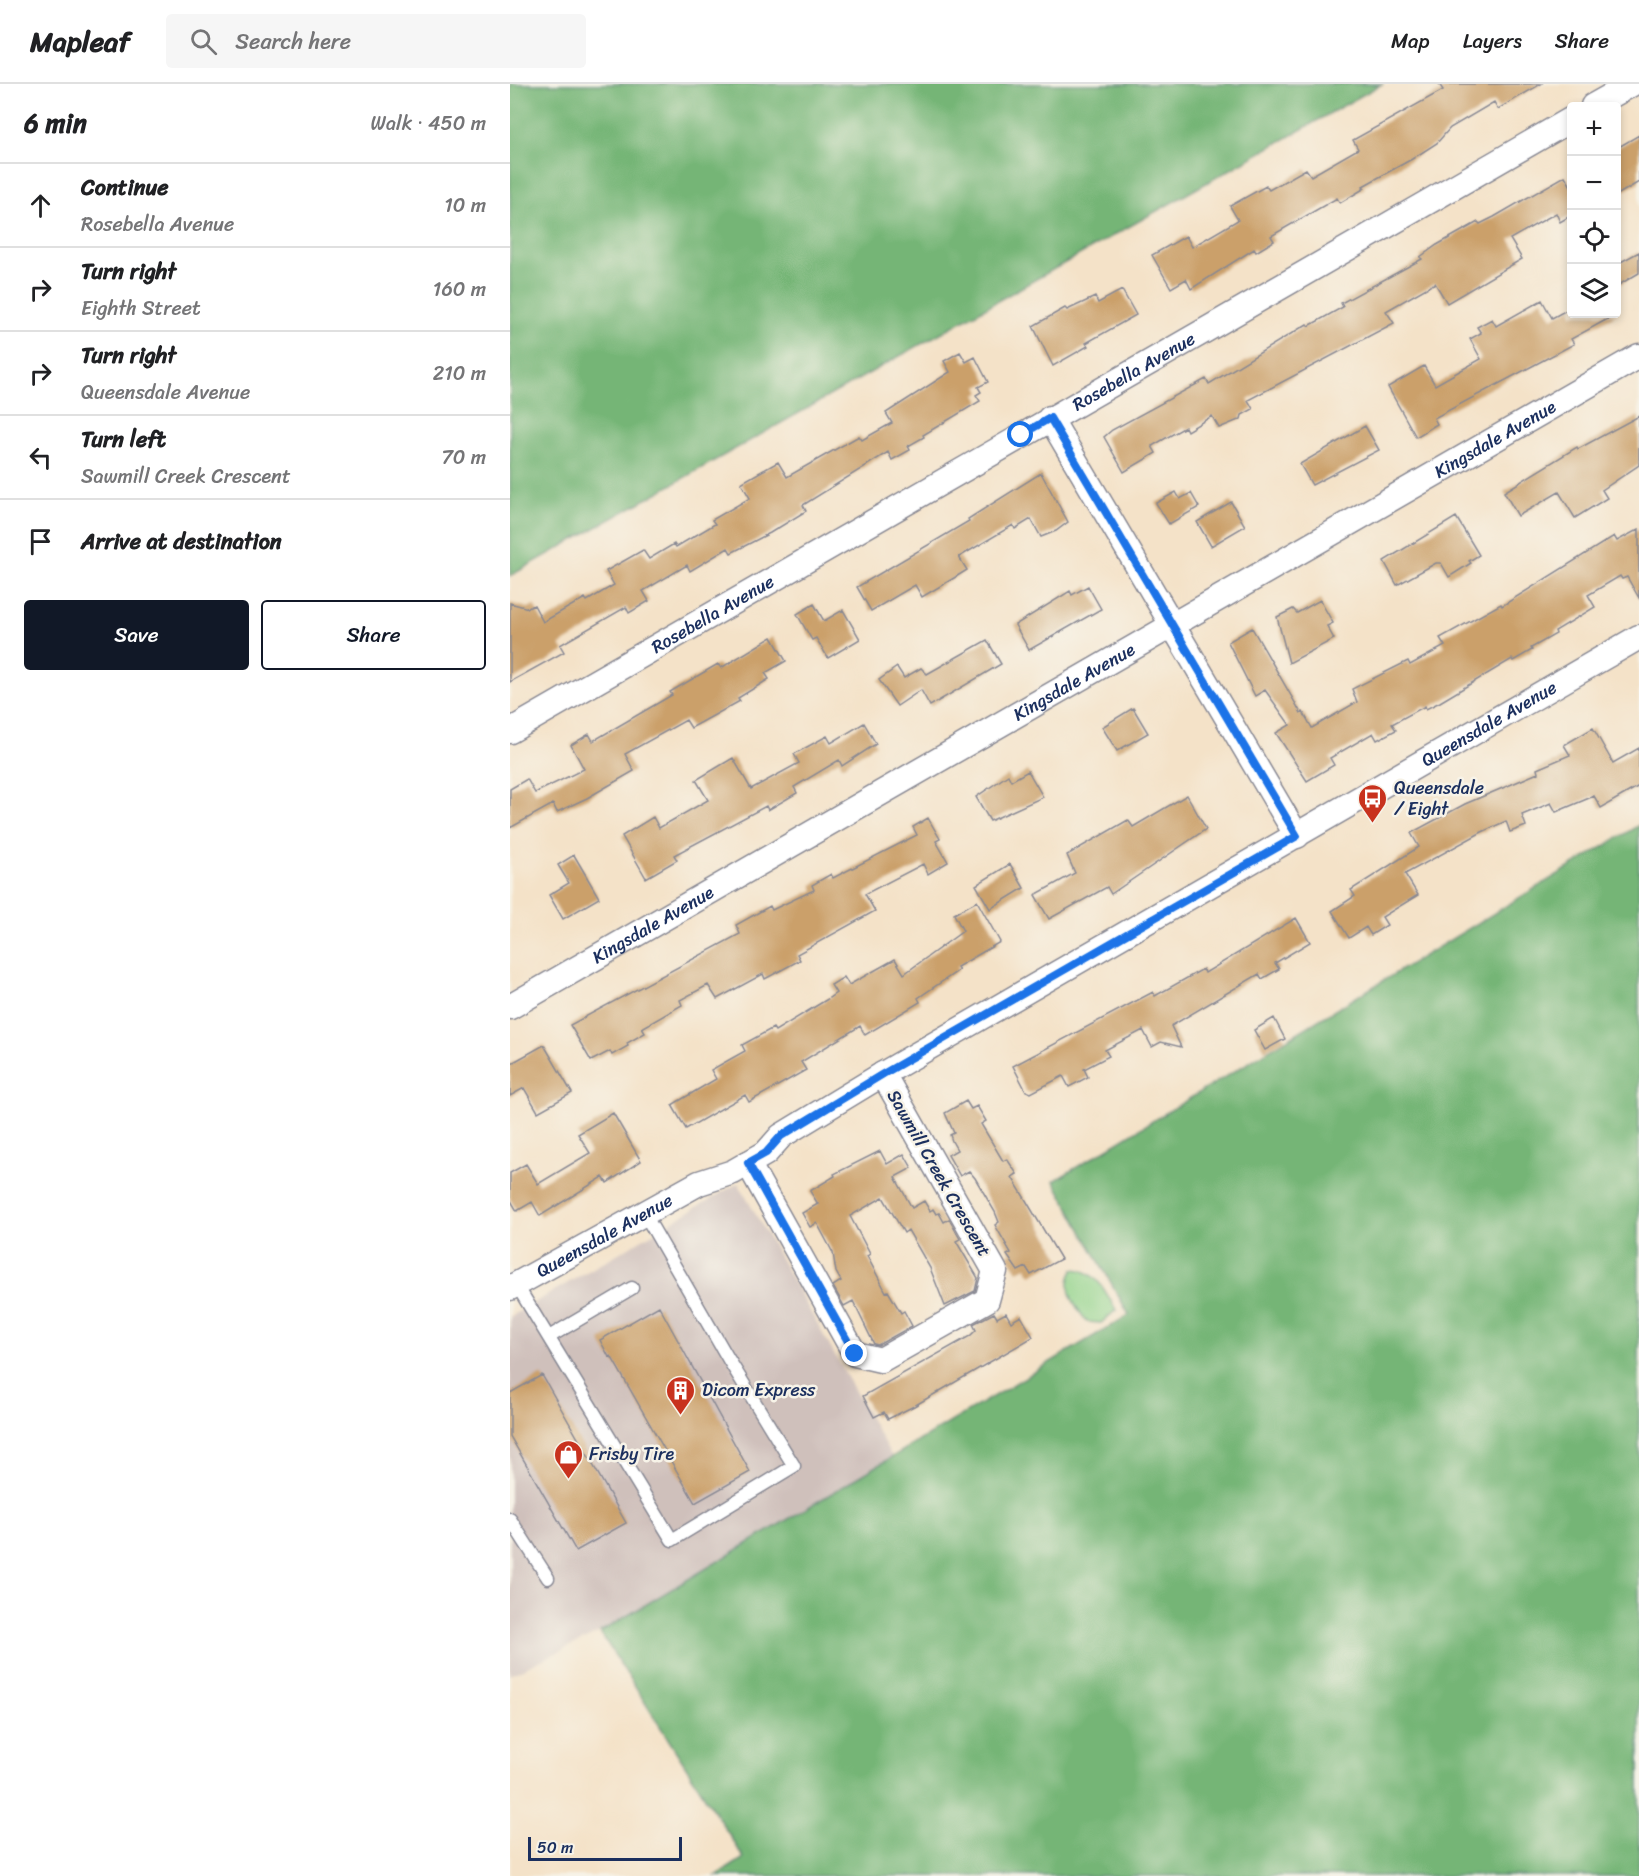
<!DOCTYPE html>
<meta charset="utf-8">
<style>
:root{--surface:#fff;--page:#f6f6f6;--text:#202124;--muted:#757577;--line:#e0e0e0;--accent:#111827}
body{margin:0;font-family:Sriracha,sans-serif;background:var(--page);color:var(--text)}
.controls{position:absolute;right:18px;top:18px;display:grid;overflow:hidden;border-radius:6px;box-shadow:0 3px 9px #0003}
.controls button{width:54px;height:54px;display:grid;place-items:center;padding:0;border:0;border-bottom:2px solid var(--line);background:var(--surface);color:var(--text);font:30px sans-serif}
.scale{position:absolute;left:18px;bottom:15px;width:154px;box-sizing:border-box;padding-left:6px;border:3px solid #1b2f5e;border-top:0;font-size:16px;line-height:21px;white-space:nowrap;color:#1b2f5e;-webkit-text-stroke:4px #f7f3e8;paint-order:stroke}
.stop{position:absolute;width:18px;height:18px;margin:-14px;border:4px solid #1a73e8;border-radius:50%;background:#fff}
.stop.end{background:#1a73e8;border-color:#fff;box-shadow:0 2px 6px #0008}
.list{margin:0;padding:0;list-style:none}
h2{display:flex;justify-content:space-between;align-items:center;height:78px;margin:0;padding:0 24px;font-size:26px}
h2 small{font-size:20px;font-weight:400;color:var(--muted)}
.list li{display:grid;grid-template-columns:39px 1fr auto;gap:18px;align-items:center;box-sizing:border-box;height:84px;padding:0 24px;border-top:2px solid var(--line)}
.list b{display:block;font-size:22px;white-space:nowrap}
.list p{margin:0;font-size:20px;white-space:nowrap;color:var(--muted)}
.list em{font-size:20px;font-style:normal;color:var(--muted)}
.actions{display:flex;gap:12px;padding:18px 24px}
.actions a{flex:1;padding:14px 0;border:2px solid var(--accent);border-radius:6px;text-align:center;font-size:21px;color:var(--accent)}
.actions .main{background:var(--accent);color:#fff}
.icon{flex:none;width:33px;height:33px;fill:none;stroke:currentColor;stroke-width:2;stroke-linecap:round;stroke-linejoin:round}
.map{position:relative;flex:none;width:1129px;height:1792px;overflow:hidden}
header{display:flex;align-items:center;gap:36px;box-sizing:border-box;height:84px;padding:0 30px;background:var(--surface);border-bottom:2px solid var(--line)}
header strong{font-size:28px}
nav{display:flex;gap:33px;margin-inline-start:auto;font-size:21px}
.search{width:420px;height:54px;background:var(--page);display:flex;align-items:center;gap:15px;box-sizing:border-box;padding:0 21px;border-radius:6px;color:var(--muted);font-size:22px}
main{display:flex}
aside{flex:1;background:var(--surface)}
.map>svg:first-child{display:block}
.industrial{fill:#cfc0bb}
.green{fill:#92d38a;stroke:#568174;stroke-width:1.5}
.forest{fill:#75b576;stroke:#48726a;stroke-width:1.5}
.building{fill:#cba06b}
.lines{fill:none;stroke-linecap:round;stroke-linejoin:round}
.lane-casing{stroke:#888893;stroke-width:15}
.street-casing{stroke:#888893;stroke-width:27}
.lane{stroke:#fff;stroke-width:12}
.street{stroke:#fff;stroke-width:24}
.route{stroke:#1a73e8;stroke-width:8}
.labels{text-anchor:middle;stroke-width:5;stroke-linejoin:round;paint-order:stroke}
.street-label{font-size:18px;fill:#1b2f5e;stroke:#f7f3e8}
.poi-label{font-size:18px;fill:#1b2f5e;stroke:#f7f3e8;text-anchor:start}
</style>
<header>
<strong>Mapleaf</strong>
<div class="search"><svg class="icon" aria-label="search" viewBox="0 0 24 24"><circle cx="10" cy="10" r="6"/><path d="M15 15l6 6"/></svg>Search here</div>
<nav><a>Map</a><a>Layers</a><a>Share</a></nav>
</header>
<main>
<aside>
<h2>6 min<small>Walk · 450 m</small></h2>
<ul class="list">
<li><svg class="icon" aria-label="ahead" viewBox="0 0 24 24"><path d="M12 20V5M6 11l6-6 6 6"/></svg><div><b>Continue</b><p>Rosebella Avenue</p></div><em>10 m</em></li>
<li><svg class="icon" aria-label="right" viewBox="0 0 24 24"><path d="M7 20v-9h11M14 6l5 5-5 5"/></svg><div><b>Turn right</b><p>Eighth Street</p></div><em>160 m</em></li>
<li><svg class="icon" aria-label="right" viewBox="0 0 24 24"><path d="M7 20v-9h11M14 6l5 5-5 5"/></svg><div><b>Turn right</b><p>Queensdale Avenue</p></div><em>210 m</em></li>
<li><svg class="icon" aria-label="left" viewBox="0 0 24 24"><path d="M17 20v-9H6M10 6l-5 5 5 5"/></svg><div><b>Turn left</b><p>Sawmill Creek Crescent</p></div><em>70 m</em></li>
<li><svg class="icon" aria-label="arrive" viewBox="0 0 24 24"><path d="M6 21V4h12l-3 4 3 4H6"/></svg><div><b>Arrive at destination</b></div></li>
</ul>
<div class="actions"><a class="main">Save</a><a>Share</a></div>
</aside>
<div class="map">
<svg width="1129" height="1792" viewBox="0 0 1129 1792">
<rect width="100%" height="100%" fill="#f7f3e8"/>
<filter id="ink" filterUnits="userSpaceOnUse"><feTurbulence type="fractalNoise" baseFrequency=".0167" numOctaves="2"/><feDisplacementMap in="SourceGraphic" scale="12" xChannelSelector="R" yChannelSelector="G"/><feConvolveMatrix kernelMatrix="1 2 1 2 8 2 1 2 1" color-interpolation-filters="sRGB"/></filter>
<filter id="wash" filterUnits="userSpaceOnUse"><feTurbulence type="fractalNoise" baseFrequency=".008" numOctaves="4" result="noise"/><feDisplacementMap in="SourceGraphic" scale="24" xChannelSelector="R" yChannelSelector="G"/><feGaussianBlur stdDeviation="1.35" result="paint"/><feColorMatrix in="noise" values="0 0 0 0 0 0 0 0 0 0 0 0 0 0 0 0 0 1.4 0 .05"/><feComposite in="paint" operator="in"/></filter>
<g filter="url(#wash)">
<rect width="100%" height="100%" fill="#f4e2c8"/>
<path class="industrial" d="M 228,1099 L 382,1373 L 90,1548 L 0,1591 L 0,1233 Z"/>
<path class="green" d="M 564,1185 C 586,1186 596,1208 606,1226 L 591,1239 L 577,1238 C 565,1221 551,1205 564,1185 Z"/>
<path class="forest" d="M 0,0 L 872,0 L 0,492 Z
M 1129,741 L 1129,1792 L 206,1792 L 234,1774 L 90,1548 L 619,1231 L 544,1097 Z"/>
<g id="blocks">
<path class="building" d="M 929,0 L 1031,0 L 988,25 L 984,18 L 940,44 L 927,59 L 902,75 L 853,102 L 855,104 L 830,119 L 827,114 L 761,152 L 764,157 L 746,168 L 744,165 L 681,205 L 676,195 L 661,204 L 642,171 L 676,152 L 682,163 L 728,136 L 720,122 L 756,102 L 759,106 L 796,85 L 801,92 L 848,65 L 843,56 L 933,6 Z
M 1129,51 L 1129,98 L 1107,111 L 1107,64 Z
M 1055,92 L 1062,104 L 1062,131 L 1050,138 L 1046,129 L 1000,155 L 1012,175 L 937,219 L 925,199 L 876,227 L 884,239 L 738,316 L 743,325 L 732,331 L 731,335 L 709,344 L 702,332 L 677,347 L 675,343 L 642,362 L 646,369 L 614,388 L 594,353 L 602,346 L 696,295 L 699,300 L 797,240 L 799,242 L 833,223 L 831,219 L 912,175 L 910,173 L 927,161 L 968,138 L 970,140 L 984,133 Z
M 1129,168 L 1129,189 L 1107,202 L 1107,180 Z
M 612,206 L 626,231 L 576,259 L 578,262 L 543,282 L 523,242 L 555,224 L 557,226 L 585,213 L 588,219 Z
M 1032,216 L 1042,234 L 1062,223 L 1062,230 L 1107,230 L 1061,255 L 1064,260 L 924,334 L 927,340 L 906,353 L 878,303 L 914,282 L 925,301 L 971,275 L 960,255 L 971,249 L 967,243 L 982,235 L 986,242 Z
M 450,268 L 456,278 L 465,273 L 478,298 L 468,303 L 471,308 L 466,311 L 470,317 L 413,351 L 414,353 L 398,362 L 400,366 L 382,376 L 378,368 L 293,421 L 296,427 L 260,449 L 221,469 L 218,464 L 180,487 L 177,481 L 133,507 L 139,517 L 119,529 L 116,523 L 50,561 L 54,568 L 0,598 L 0,519 L 18,524 L 24,521 L 33,538 L 75,514 L 77,517 L 104,501 L 96,487 L 133,466 L 139,475 L 164,460 L 166,463 L 205,440 L 202,436 L 240,414 L 231,399 L 268,378 L 277,393 L 349,352 L 352,356 L 382,339 L 376,329 L 440,288 L 434,277 Z
M 1129,332 L 1129,381 L 1092,406 L 1097,414 L 1065,434 L 1049,408 L 1008,432 L 994,408 L 1067,363 L 1068,365 Z
M 855,342 L 869,366 L 802,401 L 790,380 Z
M 531,389 L 558,438 L 546,447 L 531,453 L 521,435 L 505,445 L 503,441 L 449,473 L 457,486 L 444,494 L 412,513 L 405,501 L 361,527 L 347,503 L 459,437 L 458,435 Z
M 666,408 L 670,415 L 681,409 L 689,423 L 659,440 L 646,419 Z
M 721,418 L 735,442 L 701,462 L 687,438 Z
M 946,433 L 969,471 L 959,477 L 961,479 L 939,493 L 931,479 L 926,479 L 887,501 L 874,477 Z
M 1129,445 L 1129,514 L 1117,493 L 1112,495 L 1110,492 L 1078,511 L 1085,523 L 1045,547 L 1046,550 L 1021,564 L 1022,566 L 1003,577 L 1002,575 L 930,618 L 916,625 L 915,622 L 882,640 L 886,646 L 867,656 L 863,649 L 820,674 L 824,681 L 797,697 L 766,649 L 780,641 L 755,606 L 745,612 L 718,558 L 742,544 L 791,629 L 793,628 L 802,644 L 847,618 L 842,605 L 898,577 L 900,581 L 935,562 L 930,554 L 991,520 L 992,522 L 1104,452 L 1107,457 Z
M 578,502 L 591,525 L 519,566 L 505,541 L 560,507 L 562,511 Z
M 810,516 L 823,539 L 817,542 L 824,555 L 779,579 L 767,533 L 783,525 L 787,529 Z
M 304,520 L 314,537 L 333,526 L 350,555 L 318,574 L 306,554 L 302,556 L 287,530 Z
M 262,553 L 276,577 L 255,589 L 259,595 L 228,614 L 230,617 L 181,644 L 176,636 L 115,670 L 124,687 L 77,714 L 47,728 L 43,720 L 0,744 L 0,705 L 17,695 L 25,709 L 74,685 L 61,661 L 79,650 L 83,657 L 162,611 L 160,608 L 208,580 L 211,584 Z
M 477,556 L 491,580 L 420,622 L 411,606 L 387,622 L 369,596 L 387,583 L 394,594 L 411,584 L 417,590 Z
M 623,624 L 638,649 L 607,667 L 592,643 Z
M 354,639 L 366,660 L 332,682 L 329,676 L 284,703 L 287,709 L 258,726 L 256,722 L 164,771 L 167,776 L 136,794 L 112,752 L 143,733 L 149,744 L 198,716 L 186,696 L 223,674 L 241,705 L 289,679 L 284,670 L 317,652 L 321,659 Z
M 1083,644 L 1103,679 L 1129,664 L 1129,702 L 1091,724 L 1084,712 L 1046,728 L 1041,719 L 1012,731 L 1016,742 L 1000,748 L 996,737 L 972,748 L 895,790 L 908,811 L 872,833 L 877,841 L 861,851 L 856,843 L 839,854 L 822,827 L 845,812 L 841,806 L 909,763 L 901,749 L 955,720 L 1028,689 L 1027,685 L 1060,671 L 1054,661 Z
M 518,687 L 533,713 L 480,737 L 466,713 L 498,691 L 501,697 Z
M 677,711 L 696,745 L 601,810 L 597,803 L 539,835 L 525,811 L 565,789 L 557,771 L 618,736 L 623,743 Z
M 418,734 L 430,755 L 426,757 L 438,778 L 418,790 L 413,780 L 355,810 L 365,827 L 287,870 L 290,876 L 255,895 L 253,890 L 207,915 L 198,901 L 170,916 L 172,921 L 132,944 L 135,949 L 117,959 L 118,962 L 102,971 L 100,967 L 81,977 L 60,941 L 230,850 L 226,841 L 260,822 L 262,826 L 304,806 L 302,801 L 321,790 L 323,794 L 407,751 L 403,743 Z
M 64,771 L 89,814 L 53,835 L 39,811 L 59,799 L 48,781 Z
M 500,780 L 514,804 L 480,825 L 466,801 Z
M 467,817 L 490,858 L 447,883 L 449,886 L 408,914 L 410,918 L 355,951 L 350,942 L 291,978 L 296,986 L 239,1018 L 235,1011 L 176,1045 L 162,1021 L 206,995 L 201,986 L 235,967 L 232,961 L 263,944 L 265,947 L 316,916 L 326,909 L 321,901 L 334,893 L 339,901 L 385,875 L 394,890 L 453,847 L 444,830 Z
M 786,834 L 800,858 L 765,879 L 769,885 L 752,895 L 749,890 L 661,942 L 671,963 L 651,958 L 642,963 L 633,946 L 595,966 L 599,972 L 574,985 L 578,993 L 559,1003 L 553,992 L 521,1009 L 516,1007 L 503,982 L 643,908 L 645,912 L 693,885 L 695,889 Z
M 764,934 L 775,955 L 755,966 L 744,946 Z
M 34,961 L 62,1009 L 28,1028 L 14,1004 L 0,1012 L 0,980 Z
M 456,1017 L 461,1025 L 467,1022 L 476,1037 L 471,1040 L 493,1077 L 497,1075 L 507,1090 L 502,1093 L 551,1175 L 521,1191 L 516,1183 L 508,1187 L 497,1171 L 501,1169 L 485,1141 L 489,1138 L 485,1128 L 465,1094 L 459,1087 L 450,1092 L 438,1071 L 447,1066 L 442,1057 L 440,1051 L 444,1049 L 435,1029 Z
M 103,1029 L 131,1077 L 97,1099 L 93,1093 L 30,1132 L 22,1118 L 7,1127 L 0,1115 L 0,1089 L 16,1080 L 28,1100 L 80,1069 L 68,1050 Z
M 370,1067 L 377,1080 L 394,1070 L 402,1084 L 385,1093 L 402,1124 L 414,1117 L 420,1127 L 423,1125 L 426,1130 L 429,1129 L 434,1138 L 439,1135 L 450,1155 L 446,1157 L 468,1194 L 465,1207 L 435,1222 L 420,1184 L 398,1146 L 394,1149 L 373,1113 L 340,1132 L 360,1170 L 357,1172 L 376,1208 L 378,1207 L 391,1229 L 394,1227 L 402,1242 L 368,1261 L 364,1260 L 343,1217 L 334,1222 L 323,1202 L 331,1197 L 326,1188 L 323,1169 L 307,1139 L 300,1143 L 292,1129 L 308,1120 L 300,1107 L 325,1092 L 324,1090 Z
M 149,1222 L 240,1388 L 185,1419 L 101,1272 L 99,1273 L 90,1256 Z
M 484,1229 L 487,1234 L 496,1229 L 501,1238 L 511,1232 L 523,1253 L 404,1322 L 378,1335 L 374,1328 L 364,1333 L 353,1312 L 460,1252 L 466,1246 L 463,1240 Z
M 32,1291 L 116,1439 L 66,1467 L 0,1352 L 0,1309 Z"/>
</g>
</g>
<g filter="url(#ink)">
<use href="#blocks" fill-opacity="0" stroke="#888893" stroke-width="1.5"/>
<g class="lines">
<defs>
<path id="lane" d="M 6,1200 L 162,1456 L 284,1382 L 219,1276 L 134,1129
M 39,1253 L 122,1204
M 0,1435 L 38,1494"/>
<g id="street">
<path d="M 1083,22 L 1122,0"/>
<path d="M 540,334 L 787,752"/>
<path id="s1" d="M 0,647 L 1062,35"/>
<path id="s2" d="M 0,923 L 1129,272"/>
<path d="M 238,1079 L 345,1270 L 371,1276 L 477,1216 L 485,1187 L 373,990"/>
<path id="s3" d="M 0,1204 L 189,1099 L 223,1088 L 256,1069 L 271,1052 L 373,990 L 1129,553"/>
</g>
</defs>
<use href="#lane" class="lane-casing"/>
<use href="#street" class="street-casing"/>
<use href="#lane" class="lane"/>
<use href="#street" class="street"/>
</g>
</g>
<g class="lines" filter="url(#ink)">
<path class="route" d="M 345,1270 L 238,1079 L 256,1069 L 271,1052 L 373,990 L 787,752 L 540,334 L 511,351"/>
</g>
<defs>
<symbol id="bus-pin" viewBox="-11 -11 22 30"><path d="M0 17L-7.5 6A9.5 9.5 0 1 1 7.5 6Z" fill="#c8321e" stroke="#f7f3e8"/><path d="M-5-6H5V4H4V6H2V4H-2V6H-4V4H-5ZM-3.5-4V0h7V-4ZM-3.5 1.2v1.5H-2V1.2ZM2 1.2v1.5H3.5V1.2Z" fill="#fff"/></symbol>
<symbol id="building-pin" viewBox="-11 -11 22 30"><path d="M0 17L-7.5 6A9.5 9.5 0 1 1 7.5 6Z" fill="#c8321e" stroke="#f7f3e8"/><path d="M-4-6H4V6H1V3H-1V6H-4ZM-2.5-4.3h1.7v1.8h-1.7ZM.8-4.3h1.7v1.8H.8ZM-2.5-1h1.7V.8h-1.7ZM.8-1h1.7V.8H.8Z" fill="#fff"/></symbol>
<symbol id="shop-pin" viewBox="-11 -11 22 30"><path d="M0 17L-7.5 6A9.5 9.5 0 1 1 7.5 6Z" fill="#c8321e" stroke="#f7f3e8"/><path d="M-5-2.5h2.3a2.7 3.5 0 0 1 5.4 0H5L5.5 6h-11ZM-1.5-2.5h3a1.5 2.3 0 0 0-3 0Z" fill="#fff"/></symbol>
</defs>
<g fill-rule="evenodd">
<use href="#bus-pin" x="846" y="698" width="33" height="45"/>
<use href="#building-pin" x="154" y="1290" width="33" height="45"/>
<use href="#shop-pin" x="42" y="1354" width="33" height="45"/>
</g>
<g class="labels">
<g class="street-label">
<text dy="6" stroke="none"><textPath href="#s1" startOffset="720">Rosebella Avenue</textPath></text>
<text dy="6" stroke="none"><textPath href="#s2" startOffset="1137">Kingsdale Avenue</textPath></text>
<text dy="6" stroke="none"><textPath href="#s1" startOffset="234">Rosebella Avenue</textPath></text>
<text dy="6" stroke="none"><textPath href="#s2" startOffset="651">Kingsdale Avenue</textPath></text>
<text dy="6" stroke="none"><textPath href="#s3" startOffset="1132">Queensdale Avenue</textPath></text>
<text dy="6" stroke="none"><textPath href="#s2" startOffset="165">Kingsdale Avenue</textPath></text>
<text transform="translate(429 1089) rotate(60)" y="6">Sawmill Creek Crescent</text>
<text dy="6" stroke="none"><textPath href="#s3" startOffset="108">Queensdale Avenue</textPath></text>
</g>
<g class="poi-label">
<text x="884" y="710">Queensdale<tspan x="884" dy="21">/ Eight</tspan></text>
<text x="192" y="1312">Dicom Express</text>
<text x="79" y="1376">Frisby Tire</text>
</g>
</g>
</svg>
<div class="controls">
<button>+</button>
<button>−</button>
<button><svg class="icon" aria-label="locate" viewBox="0 0 24 24"><circle cx="12" cy="12" r="6"/><path d="M12 2v4M12 18v4M2 12h4M18 12h4"/></svg></button>
<button><svg class="icon" aria-label="layers" viewBox="0 0 24 24"><path d="M12 4l9 5-9 5-9-5zM3 14l9 5 9-5"/></svg></button>
</div>
<div class="scale">50 m</div>
<div class="stop" style="left:511px;top:351px"></div>
<div class="stop end" style="left:345px;top:1270px"></div>
</div>
</main>
